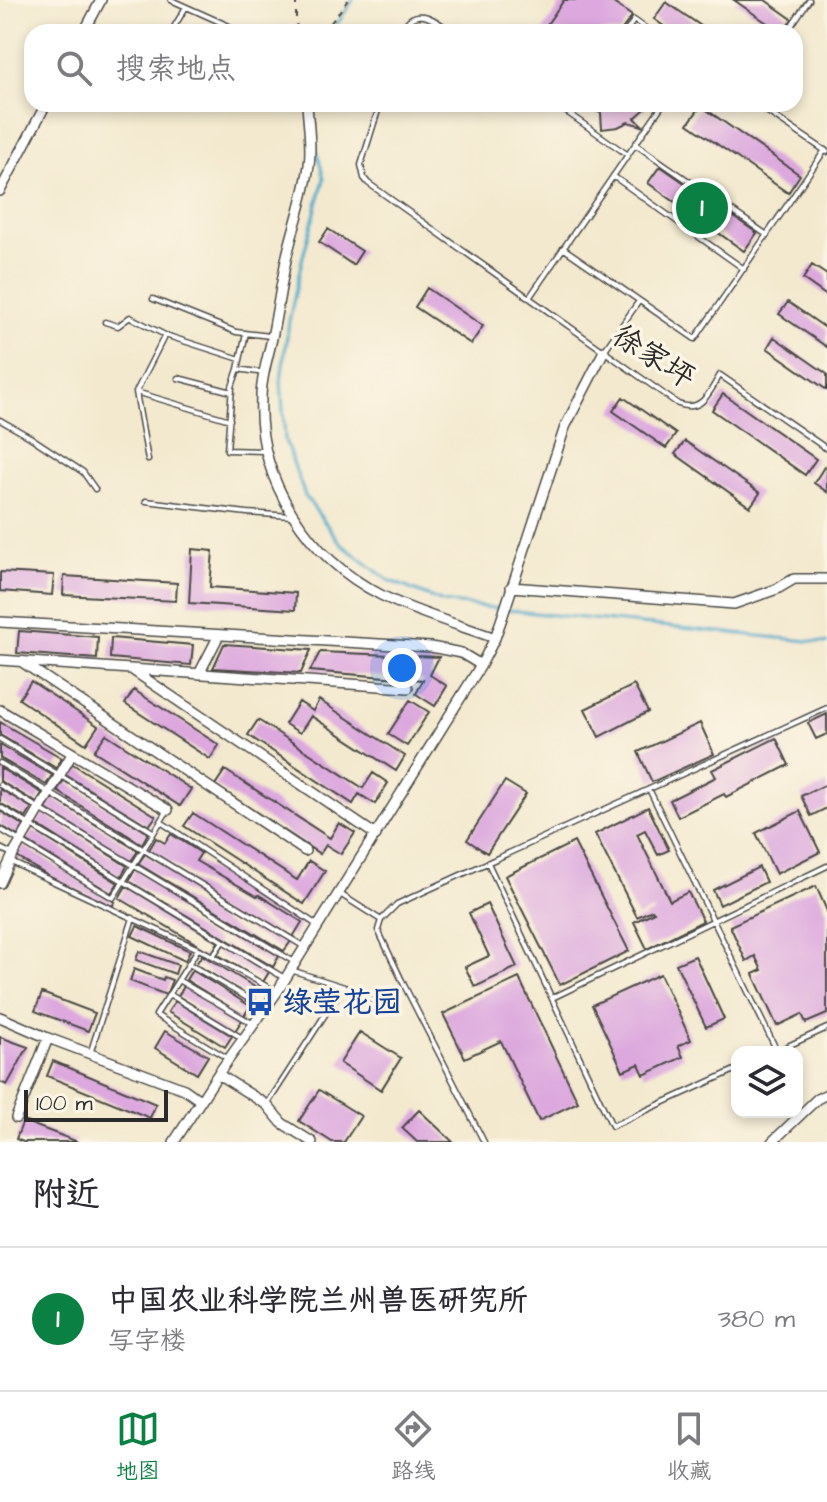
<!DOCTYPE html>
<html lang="zh">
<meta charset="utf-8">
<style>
:root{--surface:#fff;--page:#f7f7f7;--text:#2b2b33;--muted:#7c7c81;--line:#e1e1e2;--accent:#0b8043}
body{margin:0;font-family:"Architects Daughter","LXGW WenKai TC",sans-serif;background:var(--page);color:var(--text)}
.controls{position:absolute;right:24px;bottom:24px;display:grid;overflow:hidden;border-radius:16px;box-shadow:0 4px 12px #0003}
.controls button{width:72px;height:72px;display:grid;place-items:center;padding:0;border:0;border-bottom:2px solid var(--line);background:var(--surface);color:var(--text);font:40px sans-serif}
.scale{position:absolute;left:24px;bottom:20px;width:144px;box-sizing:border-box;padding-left:8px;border:4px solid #2b2b2b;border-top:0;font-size:22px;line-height:28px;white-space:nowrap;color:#2b2b2b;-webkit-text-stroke:6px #fcf5e5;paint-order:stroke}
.you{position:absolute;left:402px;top:668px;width:28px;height:28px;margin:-20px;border:6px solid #fff;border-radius:50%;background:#1a73e8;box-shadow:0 0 0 12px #1a73e833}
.badge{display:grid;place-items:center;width:52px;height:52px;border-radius:50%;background:var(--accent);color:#fff;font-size:26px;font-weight:700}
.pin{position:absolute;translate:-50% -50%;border:4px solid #fff;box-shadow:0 2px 8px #0006}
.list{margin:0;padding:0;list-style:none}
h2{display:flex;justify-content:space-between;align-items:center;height:104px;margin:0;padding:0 32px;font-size:34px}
h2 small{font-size:26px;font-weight:400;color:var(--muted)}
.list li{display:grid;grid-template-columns:52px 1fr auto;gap:24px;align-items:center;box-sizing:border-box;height:144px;padding:0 32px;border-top:2px solid var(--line)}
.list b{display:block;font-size:30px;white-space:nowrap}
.list p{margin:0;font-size:26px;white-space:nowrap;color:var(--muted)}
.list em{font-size:26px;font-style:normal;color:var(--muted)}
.icon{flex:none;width:44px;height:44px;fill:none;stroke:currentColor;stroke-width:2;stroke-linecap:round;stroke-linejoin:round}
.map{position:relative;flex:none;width:827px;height:1142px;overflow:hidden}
.search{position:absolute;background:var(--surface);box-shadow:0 4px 12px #0003;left:24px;right:24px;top:24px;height:88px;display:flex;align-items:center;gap:20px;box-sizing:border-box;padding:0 28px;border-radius:24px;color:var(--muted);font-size:30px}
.sheet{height:248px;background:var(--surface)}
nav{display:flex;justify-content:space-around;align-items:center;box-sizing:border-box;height:112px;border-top:2px solid var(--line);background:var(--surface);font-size:22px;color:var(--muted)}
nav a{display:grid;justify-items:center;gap:4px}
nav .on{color:var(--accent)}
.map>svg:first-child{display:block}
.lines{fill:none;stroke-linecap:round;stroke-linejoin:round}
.stream{stroke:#4aa7c8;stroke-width:3}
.building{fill:#dca8de}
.service-casing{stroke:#494844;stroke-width:7}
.minor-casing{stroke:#494844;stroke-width:12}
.path{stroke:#494844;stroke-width:2;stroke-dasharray:6 6;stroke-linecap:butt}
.service{stroke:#fff;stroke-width:4}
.minor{stroke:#fff;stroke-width:9}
.labels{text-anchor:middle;stroke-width:7;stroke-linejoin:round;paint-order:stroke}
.street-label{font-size:30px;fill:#2b2b2b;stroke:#fcf5e5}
.transit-label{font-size:30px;font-weight:bold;fill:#164399;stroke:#fcf5e5;text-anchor:start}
</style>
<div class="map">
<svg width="827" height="1142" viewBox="0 0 827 1142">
<rect width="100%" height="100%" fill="#fcf5e5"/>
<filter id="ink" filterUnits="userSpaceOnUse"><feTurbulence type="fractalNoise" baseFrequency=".0125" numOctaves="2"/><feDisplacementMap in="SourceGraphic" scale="16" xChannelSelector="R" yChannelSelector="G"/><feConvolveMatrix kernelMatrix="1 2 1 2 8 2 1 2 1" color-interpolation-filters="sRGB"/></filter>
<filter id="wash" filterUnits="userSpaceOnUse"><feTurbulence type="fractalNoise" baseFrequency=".006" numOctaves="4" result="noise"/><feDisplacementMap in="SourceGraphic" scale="32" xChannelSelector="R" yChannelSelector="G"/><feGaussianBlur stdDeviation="1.8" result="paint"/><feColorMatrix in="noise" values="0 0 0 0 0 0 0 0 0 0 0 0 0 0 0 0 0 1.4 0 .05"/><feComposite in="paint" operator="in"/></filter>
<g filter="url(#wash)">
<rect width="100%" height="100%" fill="#f3e9cf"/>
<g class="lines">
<path class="stream" d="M 332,32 L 353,0
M 312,104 L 313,124
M 313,136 L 324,179 L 302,260 L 289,321 L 281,381 L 285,440 L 305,496 L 341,544 L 388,580 L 443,602 L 534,613 L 827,643"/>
</g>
<g id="blocks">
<path class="building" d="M 564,0 L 609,0 L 632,16 L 620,32 L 545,32 L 543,30 Z
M 734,0 L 765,0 L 792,19 L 783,32 L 780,32 Z
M 666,2 L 701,26 L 696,32 L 672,32 L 654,19 Z
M 593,104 L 637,104 L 645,109 L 635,118 L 643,126 L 628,122 L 618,127 L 602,129 L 601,113 L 590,109 Z
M 701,106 L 800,175 L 788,193 L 688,124 Z
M 660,166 L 757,233 L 744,251 L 648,183 Z
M 328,229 L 362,251 L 353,265 L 319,242 Z
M 812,265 L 827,275 L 827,296 L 803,279 Z
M 427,288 L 483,326 L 471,344 L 415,307 Z
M 788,302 L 827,329 L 827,347 L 779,314 Z
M 774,337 L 827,374 L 827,390 L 767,348 Z
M 723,394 L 816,459 L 805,475 L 712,410 Z
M 623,397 L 676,434 L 666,448 L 613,411 Z
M 685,441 L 760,493 L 750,507 L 675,454 Z
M 824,467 L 827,468 L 827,492 L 814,483 Z
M 192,549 L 213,551 L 210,587 L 296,593 L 295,610 L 189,603 Z
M 0,572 L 54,575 L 52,595 L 0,591 Z
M 64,576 L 177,583 L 176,601 L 63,595 Z
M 19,631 L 98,637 L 97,659 L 17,653 Z
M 111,638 L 193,645 L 191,665 L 110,658 Z
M 224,644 L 311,650 L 301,673 L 213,668 Z
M 320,652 L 439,657 L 430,675 L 447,686 L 435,706 L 416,694 L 423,680 L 310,671 Z
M 31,681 L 98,726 L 86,744 L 19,699 Z
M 634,685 L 648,712 L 599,737 L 585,709 Z
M 134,690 L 219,745 L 210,759 L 125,704 Z
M 319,700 L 405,756 L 396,771 L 311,716 L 300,733 L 285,724 L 299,702 L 313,711 Z
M 410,700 L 429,712 L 407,746 L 388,734 Z
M 827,714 L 827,734 L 816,739 L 808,723 Z
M 258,720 L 363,788 L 373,773 L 388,783 L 375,804 L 359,794 L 353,804 L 248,735 Z
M 0,722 L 62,758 L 56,768 L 0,735 Z
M 700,723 L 714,754 L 652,782 L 638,752 Z
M 106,734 L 191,789 L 180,806 L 94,751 Z
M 776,738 L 789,765 L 726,797 L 724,794 L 678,817 L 670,800 L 716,777 L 712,770 Z
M 0,745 L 52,775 L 46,785 L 0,758 Z
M 71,763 L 156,816 L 149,826 L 64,774 Z
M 0,768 L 42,793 L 37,803 L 0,781 Z
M 225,770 L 330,838 L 339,823 L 355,833 L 341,854 L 326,845 L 320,854 L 215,785 Z
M 64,780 L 148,833 L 142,844 L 57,791 Z
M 505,781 L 526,794 L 487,853 L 467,840 Z
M 827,784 L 827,808 L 811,816 L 801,796 Z
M 0,789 L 32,808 L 26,818 L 0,803 Z
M 53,798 L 138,851 L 131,861 L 46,809 Z
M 648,807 L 669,850 L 658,855 L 645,830 L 637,834 L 670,901 L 688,892 L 703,921 L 647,949 L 634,922 L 654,912 L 652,910 L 637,917 L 595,834 Z
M 0,811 L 24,826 L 18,836 L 0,825 Z
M 800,811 L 820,852 L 776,874 L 756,833 Z
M 43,813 L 127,866 L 121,877 L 36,824 Z
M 193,813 L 297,880 L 309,861 L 325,871 L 304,904 L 184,826 Z
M 33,830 L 118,883 L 111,893 L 26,841 Z
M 171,834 L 201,853 L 196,861 L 257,896 L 259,895 L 302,922 L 293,937 L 149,850 L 156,838 L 165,843 Z
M 574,842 L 629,951 L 560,985 L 505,876 Z
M 24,846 L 115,902 L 112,906 L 50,877 L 17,857 Z
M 145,854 L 291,941 L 284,951 L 138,864 Z
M 759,867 L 766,882 L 720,905 L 713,890 Z
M 135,869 L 279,956 L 273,967 L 129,881 Z
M 126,886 L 218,942 L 212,953 L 119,898 Z
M 816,886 L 827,911 L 827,1014 L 806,1023 L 802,1014 L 777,1026 L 753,974 L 762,970 L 755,956 L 746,961 L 730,926 Z
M 487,904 L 517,967 L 475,987 L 465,967 L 489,956 L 469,913 Z
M 137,926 L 190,951 L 185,961 L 132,936 Z
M 224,944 L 269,972 L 263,982 L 217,954 Z
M 139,951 L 178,965 L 175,974 L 136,960 Z
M 202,955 L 258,989 L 252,999 L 196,964 Z
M 695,956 L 724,1019 L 706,1027 L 676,964 Z
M 134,969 L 163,980 L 164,977 L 172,980 L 166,995 L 130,981 Z
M 192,970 L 250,1006 L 244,1016 L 186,980 Z
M 660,974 L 691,1040 L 678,1046 L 683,1057 L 644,1075 L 639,1064 L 623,1071 L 592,1005 Z
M 519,978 L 578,1102 L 539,1121 L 501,1041 L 465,1058 L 443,1014 Z
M 185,985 L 242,1020 L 235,1031 L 178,996 Z
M 42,993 L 95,1013 L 88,1031 L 35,1011 Z
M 175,1001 L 232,1036 L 225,1047 L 168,1012 Z
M 165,1031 L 208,1056 L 197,1074 L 155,1048 Z
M 360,1032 L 401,1058 L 381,1090 L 340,1063 Z
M 0,1037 L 28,1047 L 7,1085 L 0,1082 Z
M 53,1061 L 156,1104 L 150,1118 L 47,1076 Z
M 319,1090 L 361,1116 L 344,1142 L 332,1142 L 299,1121 Z
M 419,1110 L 453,1142 L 417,1142 L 402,1128 Z
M 23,1121 L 78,1142 L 23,1142 L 16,1139 Z"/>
</g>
</g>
<g filter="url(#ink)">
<use href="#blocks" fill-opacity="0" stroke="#494844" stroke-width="2"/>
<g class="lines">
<defs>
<path id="service" d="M 171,0 L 229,26
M 171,32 L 186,7
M 401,32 C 414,3 434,19 452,32
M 626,32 L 634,20 L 651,32
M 787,32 L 809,0
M 380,104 L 361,165 L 364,178 L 368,183 L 678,404 C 702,413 709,393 720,375 L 827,449
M 555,104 L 628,155
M 756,104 L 827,152
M 570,114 L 577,104
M 635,144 L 767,235
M 613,176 L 744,269
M 563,248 L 695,339 L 825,150
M 529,298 L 663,104
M 153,299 L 236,332 L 270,336
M 105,322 L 118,326 L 130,317 L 165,335
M 604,351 L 639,301
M 238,369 L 246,333
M 264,373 L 238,369 L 232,387 L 227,450 L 264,451
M 178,378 L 232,392
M 136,392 L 230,420
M 0,420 L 30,437 L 83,472 L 95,489
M 148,460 L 136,392 L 165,335 L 240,359
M 146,501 L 247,513 L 291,516
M 0,739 L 153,832
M 0,763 L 303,946
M 0,785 L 296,963
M 649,789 L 777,1051
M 0,807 L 286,979
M 161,822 L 317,925
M 0,829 L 113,898 L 168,810
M 0,848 L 12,854
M 11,862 L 207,953 L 275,991
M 488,863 L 612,1126 L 737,1069
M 340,894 L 381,920
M 198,949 L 156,1015 L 227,1058
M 213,956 L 223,941
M 189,964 L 266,1009
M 294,971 L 360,992 L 384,1009
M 178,980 L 252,1023
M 169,994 L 242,1038
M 552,998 L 827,866
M 777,1051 L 827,1028
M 90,1054 L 133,918
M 268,1103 L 343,987
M 484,1142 L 405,987 L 378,930 L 381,920 L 397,904 L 827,708"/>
<path id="minor" d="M 84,32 L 101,0
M 307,104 C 308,124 312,146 309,165 C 305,197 293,228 286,260 C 281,286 277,312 272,338 C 268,358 261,377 261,398 C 257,480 308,558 381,595 C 414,612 459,625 495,638
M 0,191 L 46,104
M 511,587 L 734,604 L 777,589 L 794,579 L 827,579
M 0,622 L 431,647 L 461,653 L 481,665
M 0,660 L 408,688
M 22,662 L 305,851
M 134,671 L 376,835
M 199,674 L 219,635
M 0,710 L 168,810
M 0,883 L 13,855 L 72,754
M 0,1017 L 48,1038 L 184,1089 L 201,1101
M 218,1074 L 267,1105 L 282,1123 L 312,1142
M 16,1118 L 48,1038
M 174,1142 L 218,1074 L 277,992 L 481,665 L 495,638 L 502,618 L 565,427 L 604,351
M 772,1142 L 817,1099 L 827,1094"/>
</defs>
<use href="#service" class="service-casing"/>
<use href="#minor" class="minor-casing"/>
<path class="path" d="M 296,0 L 296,23 L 298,32
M 322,32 L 330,24 L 348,0"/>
<use href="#service" class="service"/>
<use href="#minor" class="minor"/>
</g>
</g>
<defs>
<symbol id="bus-bare" viewBox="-9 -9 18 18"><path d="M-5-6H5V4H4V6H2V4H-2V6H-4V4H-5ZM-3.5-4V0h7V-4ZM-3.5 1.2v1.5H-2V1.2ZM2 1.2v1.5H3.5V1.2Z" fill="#1a4fb4" stroke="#fcf5e5" stroke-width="2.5" paint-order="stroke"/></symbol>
</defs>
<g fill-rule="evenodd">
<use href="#bus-bare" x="240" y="982" width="40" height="40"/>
</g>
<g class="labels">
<g class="street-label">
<text transform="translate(654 356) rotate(33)" y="10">徐家坪</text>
</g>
<g class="transit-label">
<text x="282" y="1012">绿莹花园</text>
</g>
</g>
</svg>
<div class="controls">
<button><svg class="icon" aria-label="layers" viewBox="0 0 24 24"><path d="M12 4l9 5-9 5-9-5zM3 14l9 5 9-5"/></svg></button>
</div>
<div class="scale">100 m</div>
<div class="you"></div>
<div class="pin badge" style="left:702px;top:208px">1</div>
<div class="search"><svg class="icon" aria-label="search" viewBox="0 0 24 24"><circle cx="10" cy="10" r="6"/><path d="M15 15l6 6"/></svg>搜索地点</div>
</div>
<section class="sheet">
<h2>附近<small></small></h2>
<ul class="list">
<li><span class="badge">1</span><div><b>中国农业科学院兰州兽医研究所</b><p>写字楼</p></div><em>380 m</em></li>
</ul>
</section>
<nav>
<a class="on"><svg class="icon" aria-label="map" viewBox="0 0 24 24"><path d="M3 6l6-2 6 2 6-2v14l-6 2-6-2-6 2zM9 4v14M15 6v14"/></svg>地图</a>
<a><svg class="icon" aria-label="directions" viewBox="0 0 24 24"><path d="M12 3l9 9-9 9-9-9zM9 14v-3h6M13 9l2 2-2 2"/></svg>路线</a>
<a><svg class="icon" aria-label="saved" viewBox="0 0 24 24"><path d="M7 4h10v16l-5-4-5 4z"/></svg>收藏</a>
</nav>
